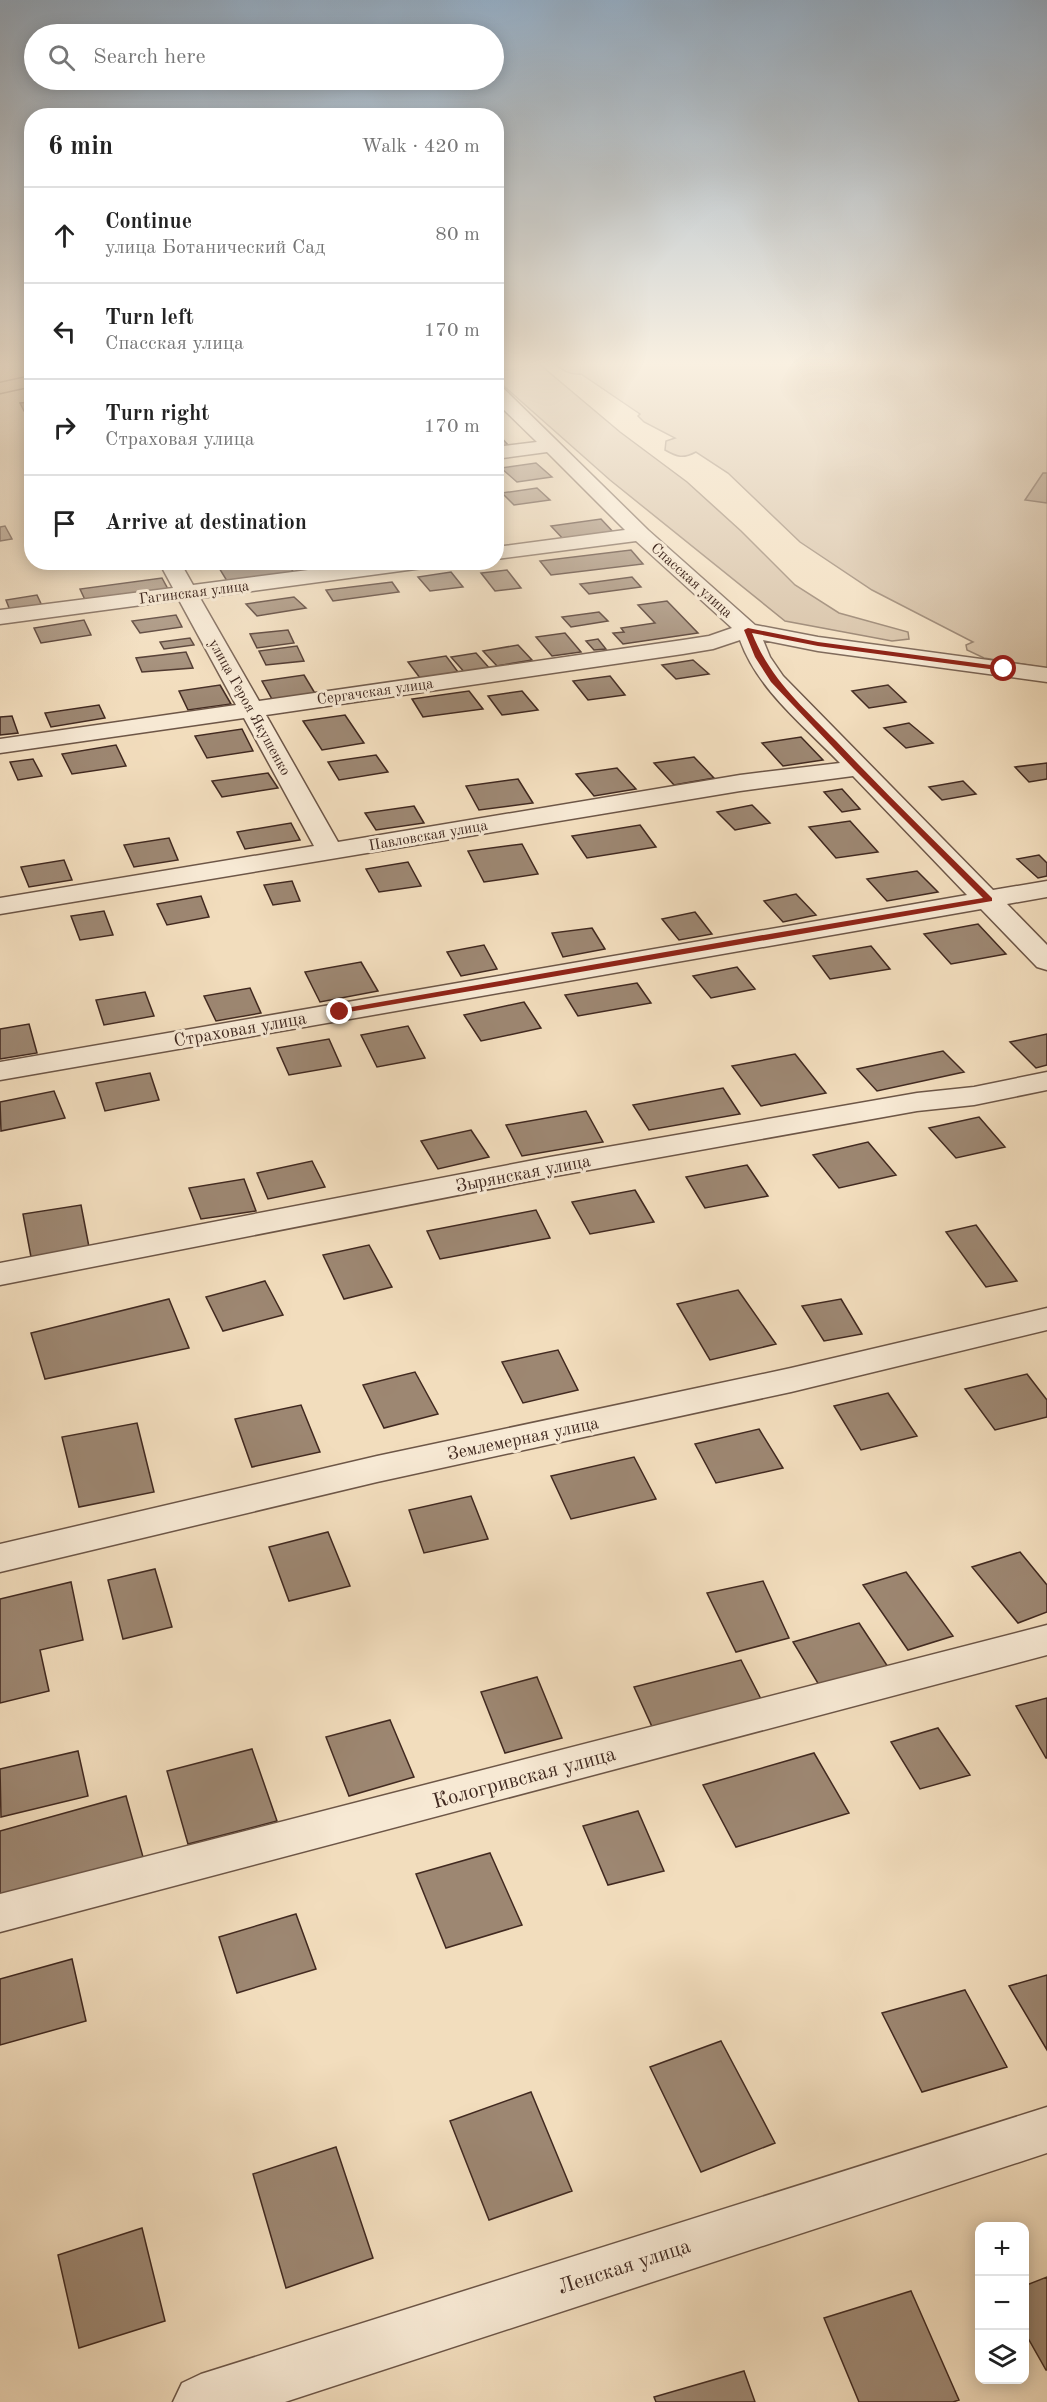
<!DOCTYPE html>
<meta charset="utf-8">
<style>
:root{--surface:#fff;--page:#f6f6f6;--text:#222;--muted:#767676;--line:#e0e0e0}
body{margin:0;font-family:"Old Standard TT",serif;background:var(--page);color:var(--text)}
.controls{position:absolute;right:18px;bottom:18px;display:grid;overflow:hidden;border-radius:12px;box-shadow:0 3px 15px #0003}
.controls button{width:54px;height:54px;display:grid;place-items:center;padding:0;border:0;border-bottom:2px solid var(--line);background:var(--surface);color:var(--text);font:30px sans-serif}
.stop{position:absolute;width:18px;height:18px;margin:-14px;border:4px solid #8f2418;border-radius:50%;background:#fff}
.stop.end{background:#8f2418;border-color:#fff;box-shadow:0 2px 6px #0008}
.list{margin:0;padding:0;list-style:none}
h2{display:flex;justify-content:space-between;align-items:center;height:78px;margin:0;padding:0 24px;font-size:26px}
h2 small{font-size:20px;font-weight:400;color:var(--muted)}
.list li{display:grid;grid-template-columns:39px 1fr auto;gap:18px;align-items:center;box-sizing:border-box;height:96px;padding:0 24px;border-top:2px solid var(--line)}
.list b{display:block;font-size:22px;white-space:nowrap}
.list p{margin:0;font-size:20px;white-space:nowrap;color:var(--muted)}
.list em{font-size:20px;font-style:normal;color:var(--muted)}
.icon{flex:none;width:33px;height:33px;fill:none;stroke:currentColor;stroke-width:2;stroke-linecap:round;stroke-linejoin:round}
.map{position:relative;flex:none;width:1047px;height:2402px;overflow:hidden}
.search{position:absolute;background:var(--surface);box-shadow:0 3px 15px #0003;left:24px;top:24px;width:480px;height:66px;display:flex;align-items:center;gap:15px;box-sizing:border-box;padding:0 21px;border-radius:33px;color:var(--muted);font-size:22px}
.panel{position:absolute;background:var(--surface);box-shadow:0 3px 15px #0003;left:24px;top:108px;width:480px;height:462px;border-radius:24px}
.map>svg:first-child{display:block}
.green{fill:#d4bea2;stroke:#8a7461;stroke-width:1.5}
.building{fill:#9d8772;stroke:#412920;stroke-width:1.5}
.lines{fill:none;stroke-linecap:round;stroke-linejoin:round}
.minor-casing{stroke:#6d5647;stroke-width:3}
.major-casing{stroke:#412920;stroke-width:3}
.minor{fill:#f7e9d4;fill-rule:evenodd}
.major{fill:#f2ddbd;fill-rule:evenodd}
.route{fill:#8f2418}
.labels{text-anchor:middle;stroke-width:6;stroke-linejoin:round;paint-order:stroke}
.far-street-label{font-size:15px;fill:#412920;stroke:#f7e9d4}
.street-label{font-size:18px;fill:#412920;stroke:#f7e9d4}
.near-street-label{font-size:21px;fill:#412920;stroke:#f7e9d4}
</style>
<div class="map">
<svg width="1047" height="2402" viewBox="0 0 1047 2402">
<rect width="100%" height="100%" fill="#f2ddbd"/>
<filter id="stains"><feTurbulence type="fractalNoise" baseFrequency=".00333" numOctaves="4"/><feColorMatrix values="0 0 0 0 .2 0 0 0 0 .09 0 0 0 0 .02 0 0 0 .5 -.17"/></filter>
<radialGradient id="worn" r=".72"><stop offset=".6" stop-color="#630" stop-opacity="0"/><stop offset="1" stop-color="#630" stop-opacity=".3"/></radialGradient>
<path class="green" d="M 497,363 L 538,363 L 620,432 L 687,482 L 741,531 L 795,585 L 839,613 L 908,632 L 909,639 L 892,641 L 785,621 L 610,480 L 497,380 Z
M 554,363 L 1047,363 L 1047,668 L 984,658 L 967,650 L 966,645 L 973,642 L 872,590 L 800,542 L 728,473 L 696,452 C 683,459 677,457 665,450 L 666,441 L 675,438 L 644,422 L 638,416 L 640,414 L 581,374 C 570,375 561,370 554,363 Z"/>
<path class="building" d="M 32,402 L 32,411 L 24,411 L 20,403 Z
M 496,435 L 499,435 L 509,446 L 496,447 Z
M 536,463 L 552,477 L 517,482 L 501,468 Z
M 1043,473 L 1047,473 L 1047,503 L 1025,500 Z
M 537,488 L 550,500 L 514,505 L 502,493 Z
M 601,519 L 615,534 L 565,541 L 551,526 Z
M 5,526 L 12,539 L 0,541 L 0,527 Z
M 631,550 L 643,564 L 551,575 L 540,561 Z
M 248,562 L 249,565 L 287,562 L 294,573 L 227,581 L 216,563 Z
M 316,562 L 350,562 L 353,568 L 321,572 Z
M 507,570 L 521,588 L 495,591 L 481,573 Z
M 451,572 L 463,587 L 430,591 L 418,577 Z
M 632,577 L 641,587 L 589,594 L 580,584 Z
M 162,578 L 169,591 L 86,602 L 80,589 Z
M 392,582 L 399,592 L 333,601 L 326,590 Z
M 37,595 L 43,608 L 11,613 L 6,600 Z
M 294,597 L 306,608 L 257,616 L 246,604 Z
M 667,601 L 698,633 L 623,644 L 613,633 L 624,632 L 621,628 L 655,623 L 638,605 Z
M 599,612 L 608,621 L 571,627 L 562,617 Z
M 176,615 L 182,627 L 140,633 L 132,621 Z
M 84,620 L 91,635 L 41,643 L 34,628 Z
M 288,630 L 294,643 L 257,648 L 250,634 Z
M 565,633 L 581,652 L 552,656 L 536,637 Z
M 190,638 L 194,645 L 164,649 L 160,642 Z
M 598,639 L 606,649 L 594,650 L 586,641 Z
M 518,645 L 532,660 L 497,666 L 483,651 Z
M 297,646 L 304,661 L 266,665 L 259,651 Z
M 186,652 L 193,668 L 142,672 L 136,658 Z
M 476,653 L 491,670 L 466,674 L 451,657 Z
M 446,656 L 458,672 L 420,678 L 408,662 Z
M 693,660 L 709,674 L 676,679 L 662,665 Z
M 304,675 L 316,695 L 273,701 L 262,681 Z
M 610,676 L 625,695 L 588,700 L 573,681 Z
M 220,685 L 231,704 L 188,710 L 179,691 Z
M 888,685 L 906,702 L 869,708 L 852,691 Z
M 469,691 L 483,709 L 423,717 L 412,699 Z
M 522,691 L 538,710 L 502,715 L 488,696 Z
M 99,705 L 105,718 L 51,727 L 45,713 Z
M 345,715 L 364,743 L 322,750 L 303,721 Z
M 12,716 L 18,733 L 0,735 L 0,717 Z
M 909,723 L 933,743 L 906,748 L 884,728 Z
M 242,729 L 253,751 L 207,758 L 195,736 Z
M 801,737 L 823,760 L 783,766 L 762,743 Z
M 116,745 L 126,766 L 72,774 L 62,754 Z
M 376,755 L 388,772 L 339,780 L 328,762 Z
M 694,757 L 714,778 L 674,785 L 654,763 Z
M 33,759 L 42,776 L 18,780 L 10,762 Z
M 1047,763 L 1047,779 L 1029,782 L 1015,767 Z
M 617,768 L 636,789 L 594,796 L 576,774 Z
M 268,773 L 278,788 L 222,797 L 212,781 Z
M 518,779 L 533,803 L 479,810 L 466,786 Z
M 963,781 L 976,794 L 942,800 L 929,787 Z
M 842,789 L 860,809 L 842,812 L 824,792 Z
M 752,805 L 770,823 L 735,830 L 717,812 Z
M 414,806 L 424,823 L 376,830 L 365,813 Z
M 850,821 L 878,852 L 836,858 L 809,827 Z
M 291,823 L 300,840 L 245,849 L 237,832 Z
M 640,825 L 656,847 L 587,858 L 572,836 Z
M 169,838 L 178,860 L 134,867 L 124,845 Z
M 522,844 L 538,874 L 484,882 L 468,851 Z
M 1039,855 L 1047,863 L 1047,876 L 1038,878 L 1017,859 Z
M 64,860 L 72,880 L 29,887 L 21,867 Z
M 408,862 L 421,886 L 379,892 L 366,869 Z
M 917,871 L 938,892 L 887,901 L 867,879 Z
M 292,881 L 300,901 L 273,905 L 264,885 Z
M 796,894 L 816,915 L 783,922 L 764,901 Z
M 201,896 L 209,917 L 167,925 L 157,904 Z
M 104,911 L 113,935 L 80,940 L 71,916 Z
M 695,912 L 712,934 L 679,940 L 662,919 Z
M 978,924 L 1006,954 L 951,964 L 924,934 Z
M 592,928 L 605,949 L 563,957 L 552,933 Z
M 484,945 L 497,969 L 461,976 L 447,952 Z
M 871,946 L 890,969 L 830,979 L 813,956 Z
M 361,962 L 378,991 L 320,1002 L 305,972 Z
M 737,967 L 755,989 L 711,998 L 693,976 Z
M 637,983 L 651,1003 L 578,1016 L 565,995 Z
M 250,988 L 261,1013 L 216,1021 L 204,996 Z
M 145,992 L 154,1016 L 104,1025 L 96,1000 Z
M 524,1002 L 541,1028 L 481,1041 L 464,1015 Z
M 29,1024 L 37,1053 L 0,1059 L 0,1029 Z
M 408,1026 L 425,1058 L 377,1067 L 361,1035 Z
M 1047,1034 L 1047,1065 L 1036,1068 L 1010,1042 Z
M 329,1039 L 341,1066 L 289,1075 L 277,1048 Z
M 943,1051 L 964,1072 L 877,1091 L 857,1069 Z
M 795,1054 L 826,1093 L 761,1106 L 732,1066 Z
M 150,1073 L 159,1100 L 105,1111 L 96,1083 Z
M 723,1088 L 740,1114 L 649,1130 L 633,1105 Z
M 54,1091 L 65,1118 L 1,1131 L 0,1102 Z
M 586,1111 L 603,1142 L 522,1156 L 506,1125 Z
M 979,1117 L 1005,1147 L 956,1158 L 929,1128 Z
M 471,1130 L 489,1157 L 438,1169 L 421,1141 Z
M 868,1142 L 896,1175 L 839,1188 L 813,1155 Z
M 312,1161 L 325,1187 L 268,1199 L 257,1173 Z
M 747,1165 L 768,1196 L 705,1208 L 686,1177 Z
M 244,1179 L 256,1211 L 201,1219 L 189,1188 Z
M 635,1190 L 654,1222 L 590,1234 L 572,1202 Z
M 81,1205 L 89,1247 L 31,1257 L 23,1214 Z
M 536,1210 L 550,1238 L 440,1259 L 427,1231 Z
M 976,1225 L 1017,1281 L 986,1287 L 946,1232 Z
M 369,1245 L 392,1287 L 344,1299 L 323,1255 Z
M 265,1281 L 283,1315 L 223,1331 L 206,1297 Z
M 738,1290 L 776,1344 L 710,1360 L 677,1304 Z
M 169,1299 L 189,1348 L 45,1379 L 31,1333 Z
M 841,1299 L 862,1334 L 824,1341 L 802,1306 Z
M 558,1350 L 578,1390 L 523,1403 L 502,1362 Z
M 415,1372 L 438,1414 L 384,1428 L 363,1385 Z
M 1027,1374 L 1047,1400 L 1047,1417 L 995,1430 L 965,1389 Z
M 888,1393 L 917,1436 L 861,1450 L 834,1406 Z
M 301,1405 L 320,1452 L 252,1467 L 235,1419 Z
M 137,1423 L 154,1492 L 79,1507 L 62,1437 Z
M 759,1429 L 783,1468 L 716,1483 L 695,1444 Z
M 634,1457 L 656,1499 L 571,1519 L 551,1476 Z
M 471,1496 L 488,1539 L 424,1553 L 409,1510 Z
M 328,1532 L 350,1586 L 289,1601 L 269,1547 Z
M 1020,1552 L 1047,1585 L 1047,1612 L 1018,1623 L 972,1567 Z
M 155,1569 L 172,1627 L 123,1639 L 108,1580 Z
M 906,1572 L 953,1636 L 908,1650 L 863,1585 Z
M 763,1581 L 789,1638 L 736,1652 L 707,1593 Z
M 71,1582 L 83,1640 L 40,1650 L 49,1691 L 0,1703 L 0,1599 Z
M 859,1623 L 894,1676 L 825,1695 L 793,1642 Z
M 741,1660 L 763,1703 L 654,1731 L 634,1687 Z
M 537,1677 L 562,1738 L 505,1753 L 481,1692 Z
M 1047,1698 L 1047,1758 L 1046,1758 L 1016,1706 Z
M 390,1720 L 414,1777 L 349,1796 L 326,1737 Z
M 938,1728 L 970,1775 L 920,1789 L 891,1742 Z
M 252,1749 L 277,1821 L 188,1844 L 167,1771 Z
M 78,1751 L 88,1796 L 1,1817 L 0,1769 Z
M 814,1753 L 849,1813 L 736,1847 L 703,1785 Z
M 126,1796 L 143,1857 L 0,1898 L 0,1831 Z
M 638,1811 L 664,1871 L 608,1885 L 583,1826 Z
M 490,1853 L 522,1925 L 446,1948 L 416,1874 Z
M 296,1914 L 316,1969 L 237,1993 L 219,1937 Z
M 72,1959 L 86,2021 L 0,2045 L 0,1979 Z
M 1047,1975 L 1047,2050 L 1009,1986 Z
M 965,1990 L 1007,2067 L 922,2092 L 882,2013 Z
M 721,2041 L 775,2143 L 701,2172 L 650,2067 Z
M 531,2092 L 572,2191 L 489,2220 L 450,2121 Z
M 336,2147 L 373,2258 L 286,2288 L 253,2174 Z
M 142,2228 L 165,2321 L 79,2348 L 58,2255 Z
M 1047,2277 L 1047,2370 L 1046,2370 L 1024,2331 L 1024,2286 Z
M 911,2291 L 959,2400 L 953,2402 L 859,2402 L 824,2318 Z
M 744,2371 L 755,2402 L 656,2402 L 654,2397 Z"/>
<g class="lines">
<defs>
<path id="minor" d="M 496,386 L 502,387 L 648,530 L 755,625 L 818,637 L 1047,668 L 1047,682 L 818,651 L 763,640 L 770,657 L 783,676 L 993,890 L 1047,881 L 1047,897 L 1007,904 L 1047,945 L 1047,970 L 1037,967 L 981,909 L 0,1080 L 0,1062 L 967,895 L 853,776 L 740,791 L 0,914 L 0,898 L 314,846 L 244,718 L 0,753 L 0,739 L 236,705 L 179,600 L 0,624 L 0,610 L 173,588 L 159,562 L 180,562 L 193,585 L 370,562 L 433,562 L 431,567 L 423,568 L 200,598 L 259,701 L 683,640 L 709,636 L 732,628 L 636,541 L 496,559 L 496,547 L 625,530 L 547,452 L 496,459 L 496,447 L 537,442 L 496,402 ZM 740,640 C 758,690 804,726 840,763 L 740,775 L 338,842 L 266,715 L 683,654 L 713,649 Z
M 1047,1072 L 1047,1090 L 974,1105 L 917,1111 L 550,1177 L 0,1285 L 0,1263 L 550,1157 L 917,1093 L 974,1087 Z
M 1047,1308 L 1047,1330 L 791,1392 L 377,1482 L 0,1572 L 0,1544 L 377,1456 L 791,1368 Z
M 1047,1625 L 1047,1655 L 0,1932 L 0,1894 Z
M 1047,2107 L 1047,2153 L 285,2402 L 173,2402 L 182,2383 L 201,2374 Z"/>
<path id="major" d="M 32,376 L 32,386 L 0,393 L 0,383 Z"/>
</defs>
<use href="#minor" class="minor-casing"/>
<use href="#major" class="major-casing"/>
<use href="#minor" class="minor"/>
<use href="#major" class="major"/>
</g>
<linearGradient id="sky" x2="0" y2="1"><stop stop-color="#94acc2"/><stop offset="0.52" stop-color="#f9f0e1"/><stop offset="1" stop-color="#f9f0e1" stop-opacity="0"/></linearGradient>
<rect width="1047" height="699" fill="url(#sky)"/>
<path class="route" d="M 748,628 L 818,642 L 1006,667 L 1004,671 L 818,646 L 752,633 C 770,679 803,707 836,741 C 887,795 940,846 992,898 L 992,901 L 337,1014 L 336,1012 L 340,1009 L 751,937 L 983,898 L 854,769 L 771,682 L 755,657 L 744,630 Z"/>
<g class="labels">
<g class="far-street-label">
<text transform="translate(692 580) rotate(42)" y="5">Спасская улица</text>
<text transform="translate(194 592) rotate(-7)" y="5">Гагинская улица</text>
<text transform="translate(375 691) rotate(-8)" y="5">Сергачская улица</text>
<text transform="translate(250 707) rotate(61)" y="5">улица Героя Якушенко</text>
<text transform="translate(428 835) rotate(-10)" y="5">Павловская улица</text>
</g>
<g class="street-label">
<text transform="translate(240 1029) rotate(-10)" y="6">Страховая улица</text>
<text transform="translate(523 1173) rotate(-11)" y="6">Зырянская улица</text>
<text transform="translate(523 1438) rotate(-12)" y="6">Землемерная улица</text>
</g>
<g class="near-street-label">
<text transform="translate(524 1777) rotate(-15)" y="7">Кологривская улица</text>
<text transform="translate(624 2266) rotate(-18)" y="7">Ленская улица</text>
</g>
</g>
<rect width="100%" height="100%" filter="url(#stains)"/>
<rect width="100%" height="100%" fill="url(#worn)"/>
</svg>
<div class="controls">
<button>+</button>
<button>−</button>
<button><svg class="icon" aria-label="layers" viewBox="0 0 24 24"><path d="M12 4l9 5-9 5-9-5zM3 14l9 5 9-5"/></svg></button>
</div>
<div class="stop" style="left:1004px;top:669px"></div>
<div class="stop end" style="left:340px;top:1012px"></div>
<div class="search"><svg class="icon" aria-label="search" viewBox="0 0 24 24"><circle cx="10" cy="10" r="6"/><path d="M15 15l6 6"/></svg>Search here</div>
<section class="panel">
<h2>6 min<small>Walk · 420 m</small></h2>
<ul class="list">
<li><svg class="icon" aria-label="ahead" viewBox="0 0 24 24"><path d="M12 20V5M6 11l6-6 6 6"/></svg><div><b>Continue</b><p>улица Ботанический Сад</p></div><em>80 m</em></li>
<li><svg class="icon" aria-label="left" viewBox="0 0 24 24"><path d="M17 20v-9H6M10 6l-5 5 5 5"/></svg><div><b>Turn left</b><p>Спасская улица</p></div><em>170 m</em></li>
<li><svg class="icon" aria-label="right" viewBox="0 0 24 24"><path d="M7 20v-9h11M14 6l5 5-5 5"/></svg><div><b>Turn right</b><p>Страховая улица</p></div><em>170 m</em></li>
<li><svg class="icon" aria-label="arrive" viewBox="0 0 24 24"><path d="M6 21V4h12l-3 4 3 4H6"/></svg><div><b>Arrive at destination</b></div></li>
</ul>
</section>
</div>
